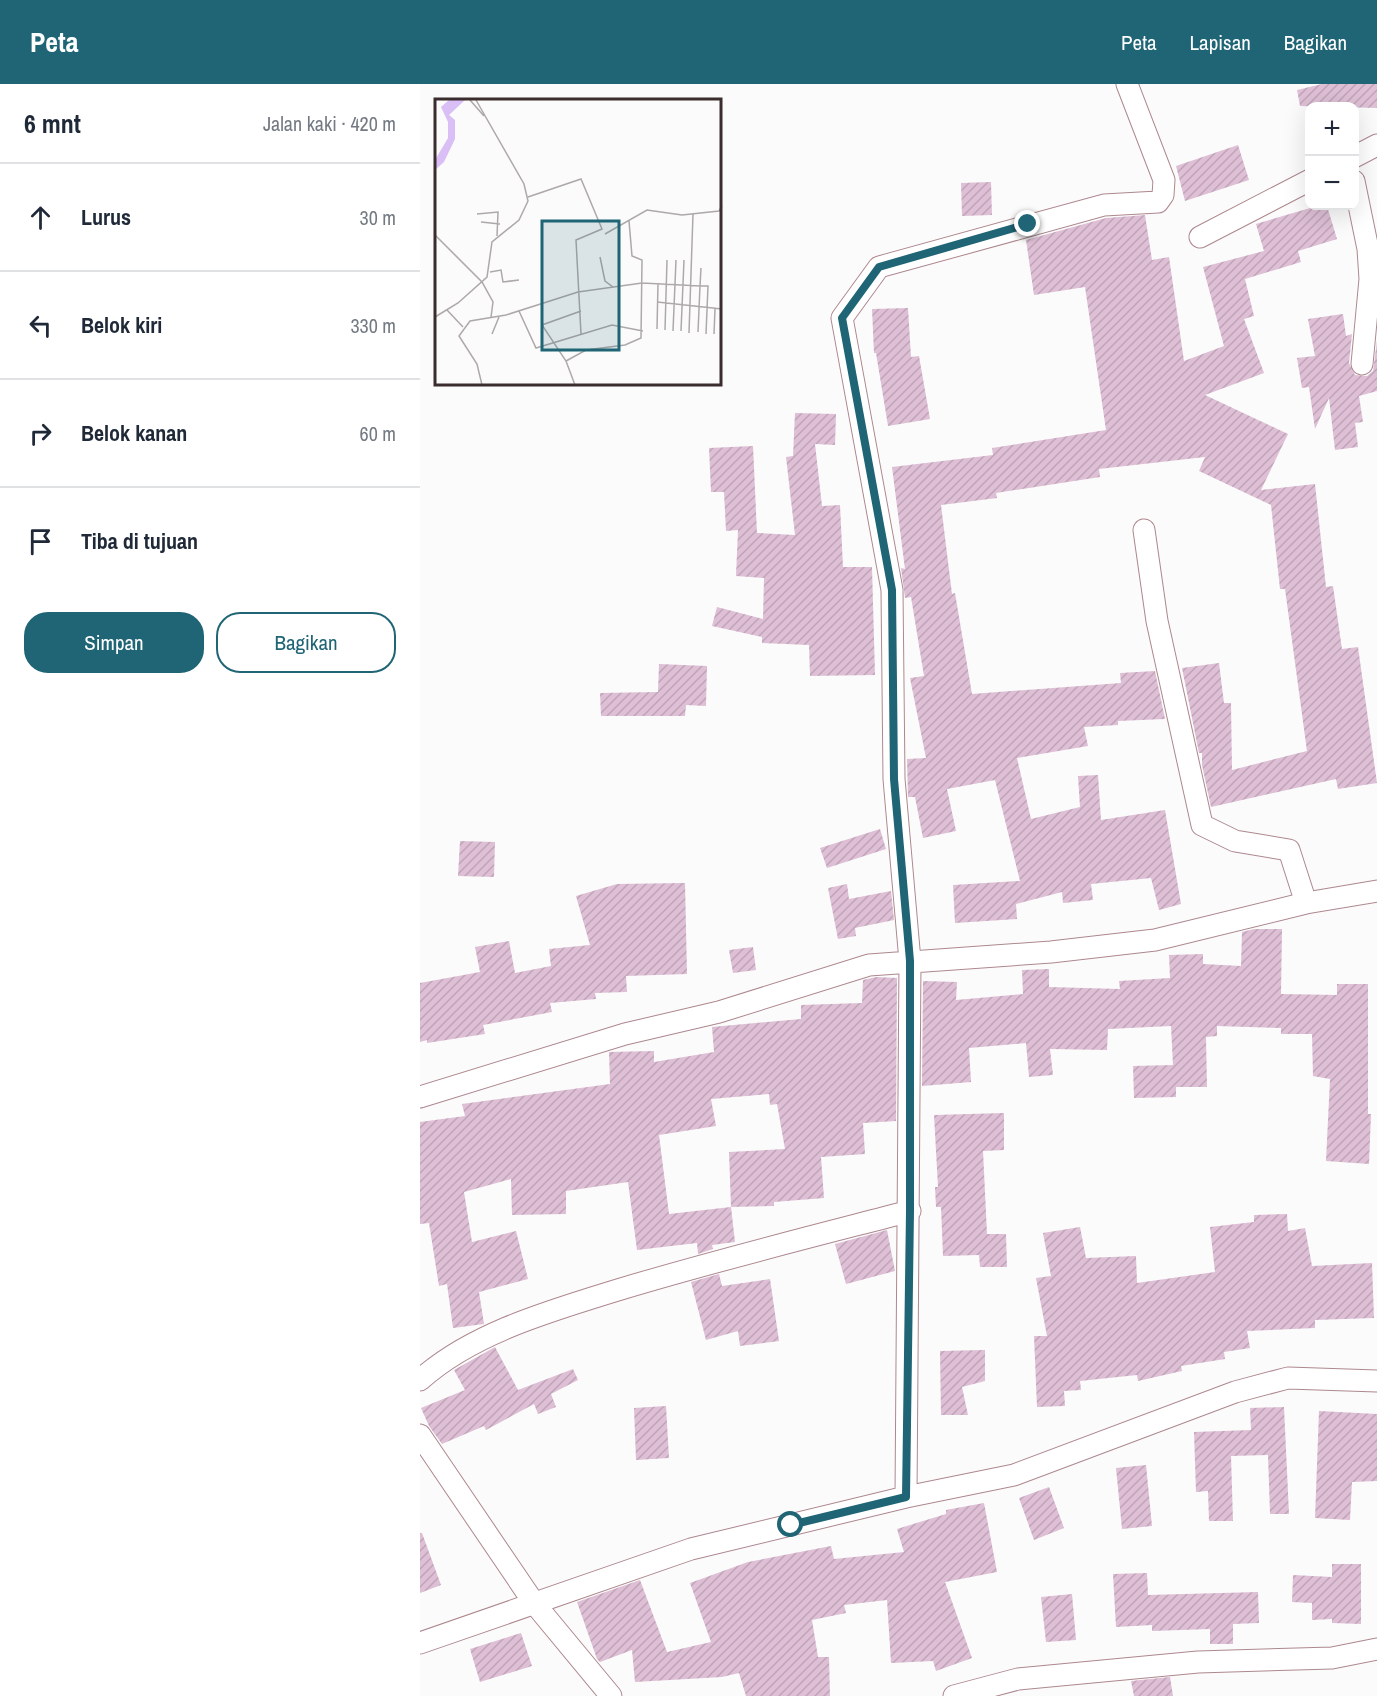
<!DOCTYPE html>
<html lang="id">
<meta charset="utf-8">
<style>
:root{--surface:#fff;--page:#f6f6f7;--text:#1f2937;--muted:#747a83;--line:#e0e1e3;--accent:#1f6575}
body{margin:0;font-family:"Archivo Narrow",sans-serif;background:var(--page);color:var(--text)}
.controls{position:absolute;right:18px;top:18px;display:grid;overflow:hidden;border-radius:12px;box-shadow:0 6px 24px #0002}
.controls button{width:54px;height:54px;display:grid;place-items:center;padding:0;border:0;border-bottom:2px solid var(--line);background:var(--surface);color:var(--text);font:30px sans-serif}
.stop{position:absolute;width:18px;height:18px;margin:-14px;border:4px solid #1f6575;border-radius:50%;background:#fff}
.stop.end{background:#1f6575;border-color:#fff;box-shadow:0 2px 6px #0008}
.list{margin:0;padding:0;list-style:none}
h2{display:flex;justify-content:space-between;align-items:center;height:78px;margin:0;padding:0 24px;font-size:26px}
h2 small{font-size:20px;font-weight:400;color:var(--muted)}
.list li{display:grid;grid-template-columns:39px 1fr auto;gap:18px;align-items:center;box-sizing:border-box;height:108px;padding:0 24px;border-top:2px solid var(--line)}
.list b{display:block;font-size:22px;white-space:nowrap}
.list em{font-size:20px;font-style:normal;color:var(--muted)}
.actions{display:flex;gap:12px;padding:18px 24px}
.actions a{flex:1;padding:14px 0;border:2px solid var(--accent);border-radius:24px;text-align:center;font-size:21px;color:var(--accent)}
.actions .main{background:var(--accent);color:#fff}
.icon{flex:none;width:33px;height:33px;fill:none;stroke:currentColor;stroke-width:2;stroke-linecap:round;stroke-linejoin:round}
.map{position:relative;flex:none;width:957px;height:1612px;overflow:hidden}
header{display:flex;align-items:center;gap:36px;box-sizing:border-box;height:84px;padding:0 30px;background:var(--accent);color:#fff}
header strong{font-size:28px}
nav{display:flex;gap:33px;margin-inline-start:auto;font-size:21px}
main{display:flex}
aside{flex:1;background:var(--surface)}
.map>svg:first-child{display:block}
.building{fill:url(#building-hatch);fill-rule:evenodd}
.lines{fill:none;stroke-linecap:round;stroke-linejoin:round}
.minor-casing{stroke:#ad888e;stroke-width:23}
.minor{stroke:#fff;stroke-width:21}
.route{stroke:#1f6575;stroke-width:8}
.inset-road{fill:none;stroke:#aea8a9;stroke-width:1.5}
.view{fill:#1f6575;fill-opacity:0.15;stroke:#1f6575;stroke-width:3}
.inset-edge{fill:none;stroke:#3b2c2e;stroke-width:3}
</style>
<header>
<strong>Peta</strong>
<nav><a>Peta</a><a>Lapisan</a><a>Bagikan</a></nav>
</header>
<main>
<aside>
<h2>6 mnt<small>Jalan kaki · 420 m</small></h2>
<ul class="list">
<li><svg class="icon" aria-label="ahead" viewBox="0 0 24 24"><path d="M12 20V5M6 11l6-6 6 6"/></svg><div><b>Lurus</b></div><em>30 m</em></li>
<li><svg class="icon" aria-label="left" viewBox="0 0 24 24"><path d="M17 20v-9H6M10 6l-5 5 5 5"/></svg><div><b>Belok kiri</b></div><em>330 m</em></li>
<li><svg class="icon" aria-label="right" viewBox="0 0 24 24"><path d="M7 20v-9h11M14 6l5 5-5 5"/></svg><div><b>Belok kanan</b></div><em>60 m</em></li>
<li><svg class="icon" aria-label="arrive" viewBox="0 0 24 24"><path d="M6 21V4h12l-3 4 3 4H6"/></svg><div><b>Tiba di tujuan</b></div></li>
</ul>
<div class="actions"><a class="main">Simpan</a><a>Bagikan</a></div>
</aside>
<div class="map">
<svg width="957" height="1612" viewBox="0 0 957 1612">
<defs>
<pattern id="building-hatch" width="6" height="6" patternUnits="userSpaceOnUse" patternTransform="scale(1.5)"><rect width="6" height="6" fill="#debfd5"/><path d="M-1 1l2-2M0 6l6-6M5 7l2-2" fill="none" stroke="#bfa4b7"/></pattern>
</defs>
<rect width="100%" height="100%" fill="#fbfbfb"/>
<path class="building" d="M 902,0 L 957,0 L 957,24 L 880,22 L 877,6 Z
M 818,61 L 829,96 L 765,117 L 756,82 Z
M 571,98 L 572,131 L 542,132 L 541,99 Z
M 897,122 L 907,122 L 917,155 L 878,167 L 881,178 L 825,195 L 834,232 L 824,235 L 844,289 L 785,311 L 868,350 L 841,406 L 895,400 L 906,503 L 913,502 L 922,565 L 938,563 L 957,699 L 918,705 L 916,695 L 791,723 L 782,681 L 782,669 L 779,669 L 762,584 L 799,579 L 804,619 L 811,619 L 812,686 L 887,667 L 865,505 L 860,505 L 851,421 L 779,387 L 785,373 L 679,385 L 680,393 L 576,409 L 577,414 L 521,421 L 532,510 L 535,509 L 552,610 L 701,599 L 700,589 L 735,587 L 745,635 L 698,637 L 698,641 L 664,643 L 668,662 L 597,674 L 611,735 L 660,723 L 658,692 L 678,691 L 681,736 L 745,726 L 761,820 L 739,826 L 731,794 L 671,800 L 673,816 L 643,819 L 642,808 L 596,820 L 597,835 L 535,839 L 533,801 L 600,797 L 575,696 L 527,705 L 536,747 L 503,754 L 495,713 L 488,713 L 487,675 L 506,674 L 490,594 L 504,592 L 491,513 L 485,514 L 481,484 L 485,485 L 472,383 L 573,371 L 572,364 L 686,346 L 665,203 L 614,211 L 606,156 L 686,134 L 725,131 L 732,176 L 749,173 L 764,277 L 804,262 L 783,183 L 844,167 L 836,140 Z
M 488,224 L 491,273 L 499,272 L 510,335 L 468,342 L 456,269 L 454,269 L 452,225 Z
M 923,230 L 926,252 L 932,250 L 929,279 L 935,291 L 947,292 L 953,287 L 957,257 L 957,307 L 939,312 L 943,338 L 935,339 L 938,363 L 915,366 L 909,314 L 895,345 L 889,303 L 882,304 L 877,274 L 895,272 L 888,235 Z
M 375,329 L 416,330 L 415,361 L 395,360 L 402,422 L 420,421 L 423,483 L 452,483 L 455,591 L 390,592 L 389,561 L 342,559 L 342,553 L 292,542 L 297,523 L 343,535 L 344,494 L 316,492 L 318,446 L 306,447 L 304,408 L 291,408 L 289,364 L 333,362 L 337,449 L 375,451 L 366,373 L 373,372 Z
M 239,580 L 287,582 L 286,622 L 266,621 L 265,632 L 181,632 L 180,609 L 238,608 Z
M 460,745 L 466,765 L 407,784 L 400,764 Z
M 40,757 L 75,758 L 74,793 L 38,792 Z
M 265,799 L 267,890 L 206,892 L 207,908 L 175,909 L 176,915 L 130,919 L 132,928 L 63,941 L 65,950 L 7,959 L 7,956 L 0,958 L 0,899 L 60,888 L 55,863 L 89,857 L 95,889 L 131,882 L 129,865 L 170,861 L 156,812 L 197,800 Z
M 427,800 L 429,815 L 471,807 L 474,836 L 435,844 L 436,852 L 418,855 L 408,804 Z
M 834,845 L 862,845 L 861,910 L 917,911 L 917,900 L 948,900 L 948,1030 L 951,1030 L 949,1080 L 906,1077 L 910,995 L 893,992 L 892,950 L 861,950 L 861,944 L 797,942 L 797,952 L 786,953 L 787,1003 L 756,1003 L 756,1013 L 714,1014 L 713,982 L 753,981 L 751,942 L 688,945 L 687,966 L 630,965 L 633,991 L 609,993 L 606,959 L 549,964 L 551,998 L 502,1002 L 503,897 L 537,898 L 536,916 L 603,910 L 602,886 L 629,885 L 629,903 L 700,905 L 699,897 L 750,894 L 749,871 L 783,870 L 783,880 L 821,882 L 822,848 Z
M 333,863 L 336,886 L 313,889 L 309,866 Z
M 456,893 L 477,894 L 476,1037 L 443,1039 L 445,1070 L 401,1073 L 404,1114 L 354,1118 L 354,1122 L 311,1123 L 315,1158 L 292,1161 L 293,1165 L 278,1170 L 277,1159 L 217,1166 L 208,1098 L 146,1107 L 146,1130 L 92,1131 L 91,1095 L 44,1108 L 52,1158 L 96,1147 L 108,1195 L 59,1208 L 64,1240 L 33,1244 L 27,1200 L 19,1202 L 9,1139 L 0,1140 L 0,1038 L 45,1032 L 42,1020 L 190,1000 L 189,968 L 234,967 L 234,978 L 294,968 L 292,943 L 381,935 L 381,921 L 442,919 L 443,896 ZM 349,1010 L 350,1021 L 357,1020 L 365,1065 L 309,1068 L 311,1123 L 249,1130 L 239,1051 L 296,1042 L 291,1015 Z
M 584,1029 L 584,1066 L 563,1067 L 567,1150 L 586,1150 L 587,1183 L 560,1183 L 559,1171 L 523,1172 L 521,1123 L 516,1123 L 515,1103 L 518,1103 L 514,1031 Z
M 867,1130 L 868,1147 L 885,1144 L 892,1182 L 952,1179 L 954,1234 L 895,1236 L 895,1244 L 827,1247 L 830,1264 L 804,1268 L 805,1275 L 761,1282 L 762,1287 L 718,1297 L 717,1291 L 660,1297 L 661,1306 L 644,1307 L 645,1322 L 617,1323 L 614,1252 L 627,1252 L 616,1194 L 631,1192 L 623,1149 L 660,1143 L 666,1174 L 716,1172 L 717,1199 L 795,1188 L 790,1143 L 834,1138 L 834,1131 Z
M 467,1146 L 475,1187 L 426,1200 L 415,1160 Z
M 299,1190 L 302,1202 L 350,1195 L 359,1257 L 320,1262 L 318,1247 L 286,1256 L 271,1198 Z
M 75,1263 L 98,1306 L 153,1285 L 158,1296 L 131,1310 L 136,1323 L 118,1330 L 114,1320 L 66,1346 L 64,1342 L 22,1360 L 9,1342 L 1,1324 L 45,1306 L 34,1286 Z
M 565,1266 L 565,1297 L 542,1303 L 548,1331 L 521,1331 L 520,1267 Z
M 246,1322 L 249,1374 L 216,1376 L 214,1324 Z
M 864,1323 L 869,1430 L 850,1430 L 848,1371 L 811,1372 L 813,1437 L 789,1437 L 788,1407 L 776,1408 L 774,1348 L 831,1346 L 830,1324 Z
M 899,1327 L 957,1330 L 957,1397 L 932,1398 L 930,1436 L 895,1434 Z
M 726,1381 L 732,1442 L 702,1445 L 696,1384 Z
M 629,1403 L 644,1444 L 614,1456 L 599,1414 Z
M 564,1419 L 577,1488 L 525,1498 L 552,1574 L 516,1587 L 513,1577 L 471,1579 L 467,1516 L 424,1521 L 426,1529 L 392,1536 L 398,1573 L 409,1573 L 410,1612 L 326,1612 L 319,1589 L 302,1593 L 215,1598 L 212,1566 L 180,1578 L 177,1575 L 157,1518 L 220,1496 L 247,1568 L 291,1558 L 270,1499 L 328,1478 L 411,1462 L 414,1475 L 484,1468 L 477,1445 L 526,1430 L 526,1426 Z
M 0,1449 L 2,1449 L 21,1501 L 0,1509 Z
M 912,1480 L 941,1480 L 941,1540 L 912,1539 L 912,1535 L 892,1536 L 892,1519 L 872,1518 L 873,1491 L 912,1493 Z
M 727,1489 L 728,1511 L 838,1508 L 839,1539 L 813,1540 L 813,1560 L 790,1560 L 790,1545 L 732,1547 L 732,1541 L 696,1543 L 693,1490 Z
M 652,1510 L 656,1556 L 626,1558 L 621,1513 Z
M 101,1549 L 112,1582 L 60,1598 L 50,1565 Z
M 750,1593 L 753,1612 L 714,1612 L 711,1597 Z"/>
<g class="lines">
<defs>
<path id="minor" d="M 934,73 L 957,61
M 934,97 L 948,165 L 950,195 L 942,280
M 780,153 L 890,96
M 724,446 L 737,537 L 782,741 L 815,757 L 869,766 L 886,819
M 0,1013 L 205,950 L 299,928 L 449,881 L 631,868 L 735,856 L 886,819 L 957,807
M 0,1296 C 53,1248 134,1226 201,1205 C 297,1176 394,1152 490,1127
M 0,1351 L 114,1519 L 191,1612
M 486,1413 L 490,877 L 474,695 L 472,506 L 422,234 L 459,183 L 684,121 L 738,118 L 743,111 L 744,96 L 707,0
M 0,1559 L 271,1465 L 486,1413 L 594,1391 L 815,1308 L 868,1294 L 957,1297
M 534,1612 L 598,1595 L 778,1578 L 912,1574 L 957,1565"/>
</defs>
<use href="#minor" class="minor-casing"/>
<use href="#minor" class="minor"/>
</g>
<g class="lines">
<path class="route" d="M 371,1441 L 486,1413 L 490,1127 L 490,877 L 474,695 L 472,506 L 422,234 L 459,183 L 608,140"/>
</g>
<g transform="translate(15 15)">
<rect width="286" height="286" fill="#fbfbfb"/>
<path d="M 14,1 L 30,1 L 14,16 L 20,21 L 20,40 L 9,63 L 0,71 L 0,61 L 13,39 L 13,23 L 6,8 Z" fill="#d9bff6"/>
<path class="inset-road" d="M 35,1 L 49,17M 93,98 L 146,80 L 167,130 L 141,141 L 146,235M 42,115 L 63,113 L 62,137M 46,123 L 65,125M 170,135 L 212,111 L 247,116 L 284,112 L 287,107M 0,136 L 47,183 L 58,203 L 56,218M 165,158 L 170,182 L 178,188M 55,173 L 66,171 L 68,183 L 84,181M 222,203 L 287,210M 12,211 L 28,228M 84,212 L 101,249 L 177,226 L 208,232M 0,218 L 23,204 L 52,178 L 57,143 L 84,121 L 93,102 L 89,85 L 41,1M 222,230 L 223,184M 230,231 L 232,161M 238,232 L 241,161M 246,232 L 249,161M 263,233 L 265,187 L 273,187 L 271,235M 254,234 L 258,115M 57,235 L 64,218M 279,235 L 280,210M 131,262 L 151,251 L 190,246 L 206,239 L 207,161 L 197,157 L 194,122M 47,286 L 42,265 L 24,237 L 35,222 L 71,216 L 143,193 L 207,184 L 265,187 L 266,169M 140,286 L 131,262 L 107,226 L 146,212"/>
<path class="view" d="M 107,122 L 184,122 L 184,251 L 107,251 Z"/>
<rect width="286" height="286" class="inset-edge"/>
</g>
</svg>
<div class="controls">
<button>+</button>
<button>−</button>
</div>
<div class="stop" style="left:371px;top:1441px"></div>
<div class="stop end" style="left:608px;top:140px"></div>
</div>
</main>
